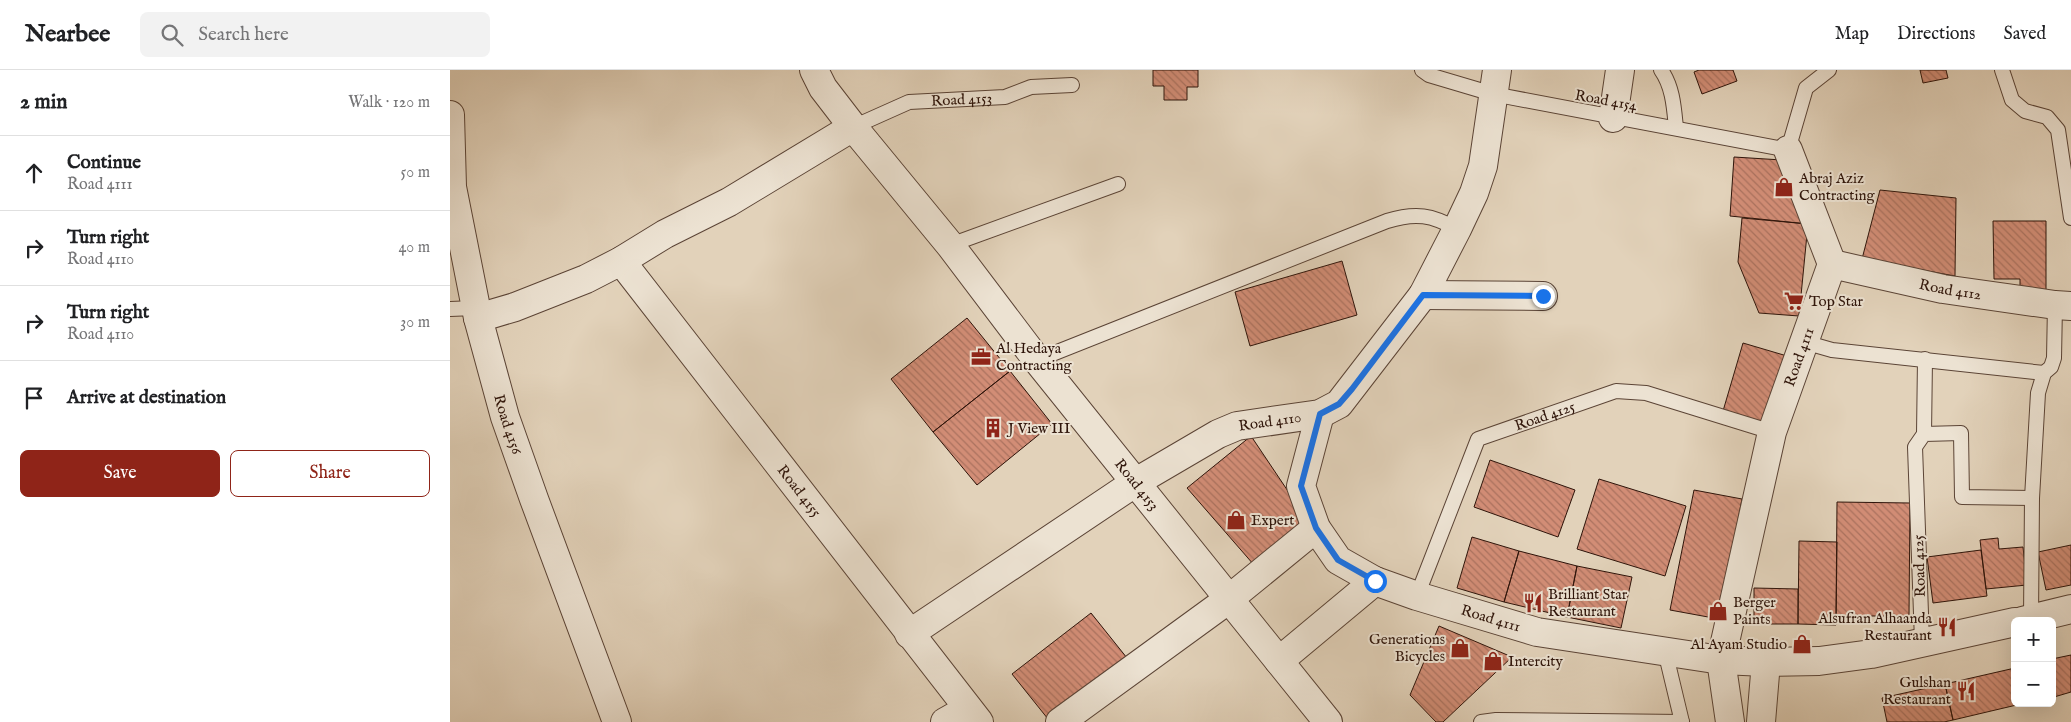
<!DOCTYPE html>
<meta charset="utf-8">
<style>
:root{--surface:#fff;--page:#f2f2f2;--text:#202124;--muted:#757577;--line:#e0e0e0;--accent:#8f2418}
body{margin:0;font-family:"IM FELL English",serif;background:var(--page);color:var(--text)}
.controls{position:absolute;right:15px;bottom:15px;display:grid;overflow:hidden;border-radius:8px;box-shadow:0 5px 20px #0002}
.controls button{width:45px;height:45px;display:grid;place-items:center;padding:0;border:0;border-bottom:1px solid var(--line);background:var(--surface);color:var(--text);font:25px sans-serif}
.stop{position:absolute;width:15px;height:15px;margin:-11px;border:4px solid #1a73e8;border-radius:50%;background:#fff}
.stop.end{background:#1a73e8;border-color:#fff;box-shadow:0 1px 5px #0008}
.list{margin:0;padding:0;list-style:none}
h2{display:flex;justify-content:space-between;align-items:center;height:65px;margin:0;padding:0 20px;font-size:21px}
h2 small{font-size:16px;font-weight:400;color:var(--muted)}
.list li{display:grid;grid-template-columns:32px 1fr auto;gap:15px;align-items:center;box-sizing:border-box;height:75px;padding:0 20px;border-top:1px solid var(--line)}
.list b{display:block;font-size:19px;white-space:nowrap}
.list p{margin:0;font-size:16px;white-space:nowrap;color:var(--muted)}
.list em{font-size:16px;font-style:normal;color:var(--muted)}
.actions{display:flex;gap:10px;padding:15px 20px}
.actions a{flex:1;padding:11px 0;border:1px solid var(--accent);border-radius:8px;text-align:center;font-size:18px;color:var(--accent)}
.actions .main{background:var(--accent);color:#fff}
.icon{flex:none;width:28px;height:28px;fill:none;stroke:currentColor;stroke-width:2;stroke-linecap:round;stroke-linejoin:round}
.map{position:relative;flex:none;width:1621px;height:652px;overflow:hidden}
header{display:flex;align-items:center;gap:30px;box-sizing:border-box;height:70px;padding:0 25px;background:var(--surface);border-bottom:1px solid var(--line)}
header strong{font-size:24px}
nav{display:flex;gap:28px;margin-inline-start:auto;font-size:18px}
.search{width:350px;height:45px;background:var(--page);display:flex;align-items:center;gap:12px;box-sizing:border-box;padding:0 18px;border-radius:8px;color:var(--muted);font-size:19px}
main{display:flex}
aside{flex:1;background:var(--surface)}
.map>svg:first-child{display:block}
.building{fill:url(#building-back-hatch);stroke:#2e140a}
.lines{fill:none;stroke-linecap:round;stroke-linejoin:round}
.lane-casing{stroke:#5b4436;stroke-width:16}
.street-casing{stroke:#5b4436;stroke-width:30}
.lane{stroke:#ece2d2;stroke-width:14}
.street{stroke:#ece2d2;stroke-width:28}
.route{stroke:#1a73e8;stroke-width:6}
.labels{text-anchor:middle;stroke-width:4;stroke-linejoin:round;paint-order:stroke}
.street-label{font-size:15px;fill:#2e140a;stroke:#ece2d2}
.poi-label{font-size:15px;fill:#2e140a;stroke:#ece2d2;text-anchor:start}
</style>
<header>
<strong>Nearbee</strong>
<div class="search"><svg class="icon" aria-label="search" viewBox="0 0 24 24"><circle cx="10" cy="10" r="6"/><path d="M15 15l6 6"/></svg>Search here</div>
<nav><a>Map</a><a>Directions</a><a>Saved</a></nav>
</header>
<main>
<aside>
<h2>2 min<small>Walk · 120 m</small></h2>
<ul class="list">
<li><svg class="icon" aria-label="ahead" viewBox="0 0 24 24"><path d="M12 20V5M6 11l6-6 6 6"/></svg><div><b>Continue</b><p>Road 4111</p></div><em>50 m</em></li>
<li><svg class="icon" aria-label="right" viewBox="0 0 24 24"><path d="M7 20v-9h11M14 6l5 5-5 5"/></svg><div><b>Turn right</b><p>Road 4110</p></div><em>40 m</em></li>
<li><svg class="icon" aria-label="right" viewBox="0 0 24 24"><path d="M7 20v-9h11M14 6l5 5-5 5"/></svg><div><b>Turn right</b><p>Road 4110</p></div><em>30 m</em></li>
<li><svg class="icon" aria-label="arrive" viewBox="0 0 24 24"><path d="M6 21V4h12l-3 4 3 4H6"/></svg><div><b>Arrive at destination</b></div></li>
</ul>
<div class="actions"><a class="main">Save</a><a>Share</a></div>
</aside>
<div class="map">
<svg width="1621" height="652" viewBox="0 0 1621 652">
<defs>
<pattern id="building-back-hatch" width="6" height="6" patternUnits="userSpaceOnUse" patternTransform="scale(1.25)"><rect width="6" height="6" fill="#d28d76"/><path d="M-1 5l2 2M0 0l6 6M5-1l2 2" fill="none" stroke="#ab725f"/></pattern>
</defs>
<rect width="100%" height="100%" fill="#e2d2ba"/>
<filter id="stains"><feTurbulence type="fractalNoise" baseFrequency=".004" numOctaves="4"/><feColorMatrix values="0 0 0 0 .2 0 0 0 0 .09 0 0 0 0 .02 0 0 0 .5 -.17"/></filter>
<radialGradient id="worn" r=".72"><stop offset=".6" stop-color="#630" stop-opacity="0"/><stop offset="1" stop-color="#630" stop-opacity=".3"/></radialGradient>
<path class="building" d="M 703,0 L 748,0 L 748,17 L 737,17 L 737,30 L 714,30 L 714,16 L 703,16 Z
M 1249,0 L 1283,0 L 1287,11 L 1252,24 L 1244,2 Z
M 1470,0 L 1496,0 L 1498,8 L 1473,13 Z
M 1284,87 L 1332,90 L 1358,154 L 1280,146 Z
M 1430,120 L 1506,128 L 1505,206 L 1412,189 Z
M 1292,148 L 1358,154 L 1349,246 L 1309,243 L 1288,192 Z
M 1543,151 L 1596,151 L 1596,223 L 1570,223 L 1570,209 L 1544,209 Z
M 892,191 L 907,245 L 800,276 L 785,222 Z
M 517,248 L 560,301 L 483,362 L 441,309 Z
M 1293,273 L 1337,286 L 1318,357 L 1273,341 Z
M 560,301 L 602,354 L 527,415 L 483,362 Z
M 801,366 L 858,451 L 804,495 L 737,418 Z
M 1040,390 L 1125,420 L 1108,467 L 1024,437 Z
M 1149,409 L 1236,436 L 1215,506 L 1127,479 Z
M 1244,420 L 1292,429 L 1269,549 L 1220,540 Z
M 1387,432 L 1460,433 L 1459,546 L 1386,546 Z
M 1022,467 L 1069,481 L 1054,532 L 1007,518 Z
M 1548,468 L 1549,479 L 1573,477 L 1577,515 L 1536,519 L 1530,470 Z
M 1349,471 L 1387,472 L 1386,555 L 1348,554 Z
M 1621,475 L 1621,515 L 1596,520 L 1588,482 Z
M 1531,480 L 1537,526 L 1483,533 L 1477,487 Z
M 1069,481 L 1127,496 L 1117,547 L 1054,532 Z
M 1127,496 L 1182,507 L 1171,558 L 1117,547 Z
M 1304,518 L 1348,519 L 1348,554 L 1304,554 Z
M 641,543 L 677,588 L 598,649 L 562,604 Z
M 989,556 L 1062,587 L 993,652 L 986,652 L 960,625 Z
M 1621,585 L 1621,622 L 1604,627 L 1602,618 L 1602,589 Z
M 1565,598 L 1565,633 L 1575,633 L 1503,650 L 1495,614 Z
M 1495,614 L 1503,650 L 1494,652 L 1437,652 L 1432,628 Z"/>
<g class="lines">
<defs>
<g id="lane">
<path d="M 972,0 L 979,5 L 1043,24 L 1338,80 L 1356,18 L 1379,0"/>
<path d="M 1211,0 C 1223,17 1224,38 1226,58"/>
<path d="M 1552,0 L 1562,30 L 1575,41 L 1597,47 L 1608,60 L 1621,148"/>
<path id="s1" d="M 403,57 L 459,32 L 555,27 L 581,17 L 622,15"/>
<path d="M 500,175 L 668,114"/>
<path d="M 0,239 L 25,238"/>
<path d="M 1354,272 L 1382,280 L 1594,303"/>
<path d="M 587,290 L 937,151 C 966,142 982,145 1007,159"/>
<path d="M 1474,364 L 1475,289"/>
<path id="s2" d="M 967,526 L 1028,369 L 1166,321 L 1196,323 L 1322,362"/>
<path d="M 1581,549 L 1582,428 L 1588,323 L 1594,303 L 1601,297 L 1604,288 L 1605,235"/>
<path d="M 1472,571 L 1465,377 L 1474,364 L 1511,363 L 1512,427 L 1582,428"/>
<path d="M 1215,581 L 1232,652"/>
<path d="M 1031,652 L 1046,650 L 1232,652"/>
</g>
<g id="street">
<path id="s3" d="M 364,0 L 373,18 L 403,57 L 500,175 L 587,290 L 878,652"/>
<path id="s4" d="M 0,45 L 2,117 L 28,248 L 55,347 L 84,429 L 167,652"/>
<path d="M 1163,48 L 1170,0"/>
<path id="s5" d="M 171,191 L 529,652"/>
<path id="s6" d="M 1382,194 L 1493,219 L 1605,235 L 1621,236"/>
<path d="M 973,225 L 1093,226"/>
<path d="M 28,248 L 65,237 L 136,209 L 171,191 L 215,164 L 279,132 L 403,57"/>
<path id="s7" d="M 870,344 L 851,416 L 866,458 L 888,490 L 925,511 L 967,526 L 1087,562 L 1271,590 L 1316,592 L 1369,591 L 1421,584 L 1565,552"/>
<path d="M 1572,551 L 1621,539"/>
<path id="s8" d="M 459,564 L 686,412 L 768,364 L 787,356 L 870,344 L 889,334 L 973,225 L 1007,159 L 1024,123 L 1033,96 L 1047,0"/>
<path d="M 829,591 L 925,511"/>
<path d="M 495,652 L 518,639"/>
<path d="M 610,652 L 779,529 L 866,458"/>
<path id="s9" d="M 1280,652 L 1271,590 L 1322,362 L 1382,194 L 1338,80"/>
<path d="M 1311,652 L 1316,592"/>
</g>
</defs>
<use href="#lane" class="lane-casing"/>
<use href="#street" class="street-casing"/>
<use href="#lane" class="lane"/>
<use href="#street" class="street"/>
</g>
<g class="lines">
<path class="route" d="M 925,511 L 888,490 L 866,458 L 851,416 L 870,344 L 889,334 L 902,319 L 973,225 L 1093,226"/>
</g>
<defs>
<symbol id="shop-bare" viewBox="-9 -9 18 18"><path d="M-5-2.5h2.3a2.7 3.5 0 0 1 5.4 0H5L5.5 6h-11ZM-1.5-2.5h3a1.5 2.3 0 0 0-3 0Z" fill="#8f2418" stroke="#ece2d2" stroke-width="2.5" paint-order="stroke"/></symbol>
<symbol id="supermarket-bare" viewBox="-9 -9 18 18"><path d="M-6-5.5h2.5l.6 2H6L4.5 2H-2.5L-4.4-4H-6ZM-1.5 3.2a1.3 1.3 0 1 0 .1 0ZM3 3.2a1.3 1.3 0 1 0 .1 0Z" fill="#8f2418" stroke="#ece2d2" stroke-width="2.5" paint-order="stroke"/></symbol>
<symbol id="office-bare" viewBox="-9 -9 18 18"><path d="M-6-3h4V-5.5h4V-3h4V5H-6ZM-1-4.5V-3h2v-1.5ZM-6 0V1H6V0Z" fill="#8f2418" stroke="#ece2d2" stroke-width="2.5" paint-order="stroke"/></symbol>
<symbol id="building-bare" viewBox="-9 -9 18 18"><path d="M-4-6H4V6H1V3H-1V6H-4ZM-2.5-4.3h1.7v1.8h-1.7ZM.8-4.3h1.7v1.8H.8ZM-2.5-1h1.7V.8h-1.7ZM.8-1h1.7V.8H.8Z" fill="#8f2418" stroke="#ece2d2" stroke-width="2.5" paint-order="stroke"/></symbol>
<symbol id="restaurant-bare" viewBox="-9 -9 18 18"><path d="M-5-6h1v4h1v-4h1v4h1v-4h1v5L-1.5 .5V6h-2V.5L-5-1ZM5-6V6H3V1.5H1.5Q1.5-4 5-6Z" fill="#8f2418" stroke="#ece2d2" stroke-width="2.5" paint-order="stroke"/></symbol>
</defs>
<g fill-rule="evenodd">
<use href="#shop-bare" x="1320" y="103" width="28" height="28"/>
<use href="#supermarket-bare" x="1330" y="217" width="28" height="28"/>
<use href="#office-bare" x="517" y="273" width="28" height="28"/>
<use href="#building-bare" x="529" y="344" width="28" height="28"/>
<use href="#shop-bare" x="772" y="436" width="28" height="28"/>
<use href="#restaurant-bare" x="1069" y="519" width="28" height="28"/>
<use href="#shop-bare" x="1254" y="527" width="28" height="28"/>
<use href="#restaurant-bare" x="1483" y="543" width="28" height="28"/>
<use href="#shop-bare" x="1338" y="560" width="28" height="28"/>
<use href="#shop-bare" x="996" y="564" width="28" height="28"/>
<use href="#shop-bare" x="1029" y="577" width="28" height="28"/>
<use href="#restaurant-bare" x="1502" y="607" width="28" height="28"/>
</g>
<g class="labels">
<g class="street-label">
<text dy="5" stroke="none"><textPath href="#s1" startOffset="114">Road 4153</textPath></text>
<text transform="translate(1156 30) rotate(10)" y="5">Road 4154</text>
<text dy="5" stroke="none"><textPath href="#s6" startOffset="121">Road 4112</textPath></text>
<text dy="5" stroke="none"><textPath href="#s9" startOffset="376">Road 4111</textPath></text>
<text dy="5" stroke="none"><textPath href="#s2" startOffset="239">Road 4125</textPath></text>
<text dy="5" stroke="none"><textPath href="#s8" startOffset="422">Road 4110</textPath></text>
<text dy="5" stroke="none"><textPath href="#s4" startOffset="316">Road 4156</textPath></text>
<text dy="5" stroke="none"><textPath href="#s3" startOffset="526">Road 4153</textPath></text>
<text dy="5" stroke="none"><textPath href="#s5" startOffset="291">Road 4155</textPath></text>
<text transform="translate(1469 496) rotate(-92)" y="5">Road 4125</text>
<text dy="5" stroke="none"><textPath href="#s7" startOffset="322">Road 4111</textPath></text>
</g>
<g class="poi-label">
<text x="1349" y="113">Abraj Aziz<tspan x="1349" dy="17">Contracting</tspan></text>
<text x="1359" y="236">Top Star</text>
<text x="546" y="283">Al Hedaya<tspan x="546" dy="17">Contracting</tspan></text>
<text x="558" y="363">J View III</text>
<text x="801" y="455">Expert</text>
<text x="1098" y="529">Brilliant Star<tspan x="1098" dy="17">Restaurant</tspan></text>
<text x="1283" y="537">Berger<tspan x="1283" dy="17">Paints</tspan></text>
<text x="1482" y="553" text-anchor="end">Alsufran Alhaanda<tspan x="1482" dy="17">Restaurant</tspan></text>
<text x="995" y="574" text-anchor="end">Generations<tspan x="995" dy="17">Bicycles</tspan></text>
<text x="1337" y="579" text-anchor="end">Al Ayam Studio</text>
<text x="1058" y="596">Intercity</text>
<text x="1501" y="617" text-anchor="end">Gulshan<tspan x="1501" dy="17">Restaurant</tspan></text>
</g>
</g>
<rect width="100%" height="100%" filter="url(#stains)"/>
<rect width="100%" height="100%" fill="url(#worn)"/>
</svg>
<div class="controls">
<button>+</button>
<button>−</button>
</div>
<div class="stop" style="left:925px;top:511px"></div>
<div class="stop end" style="left:1093px;top:226px"></div>
</div>
</main>
